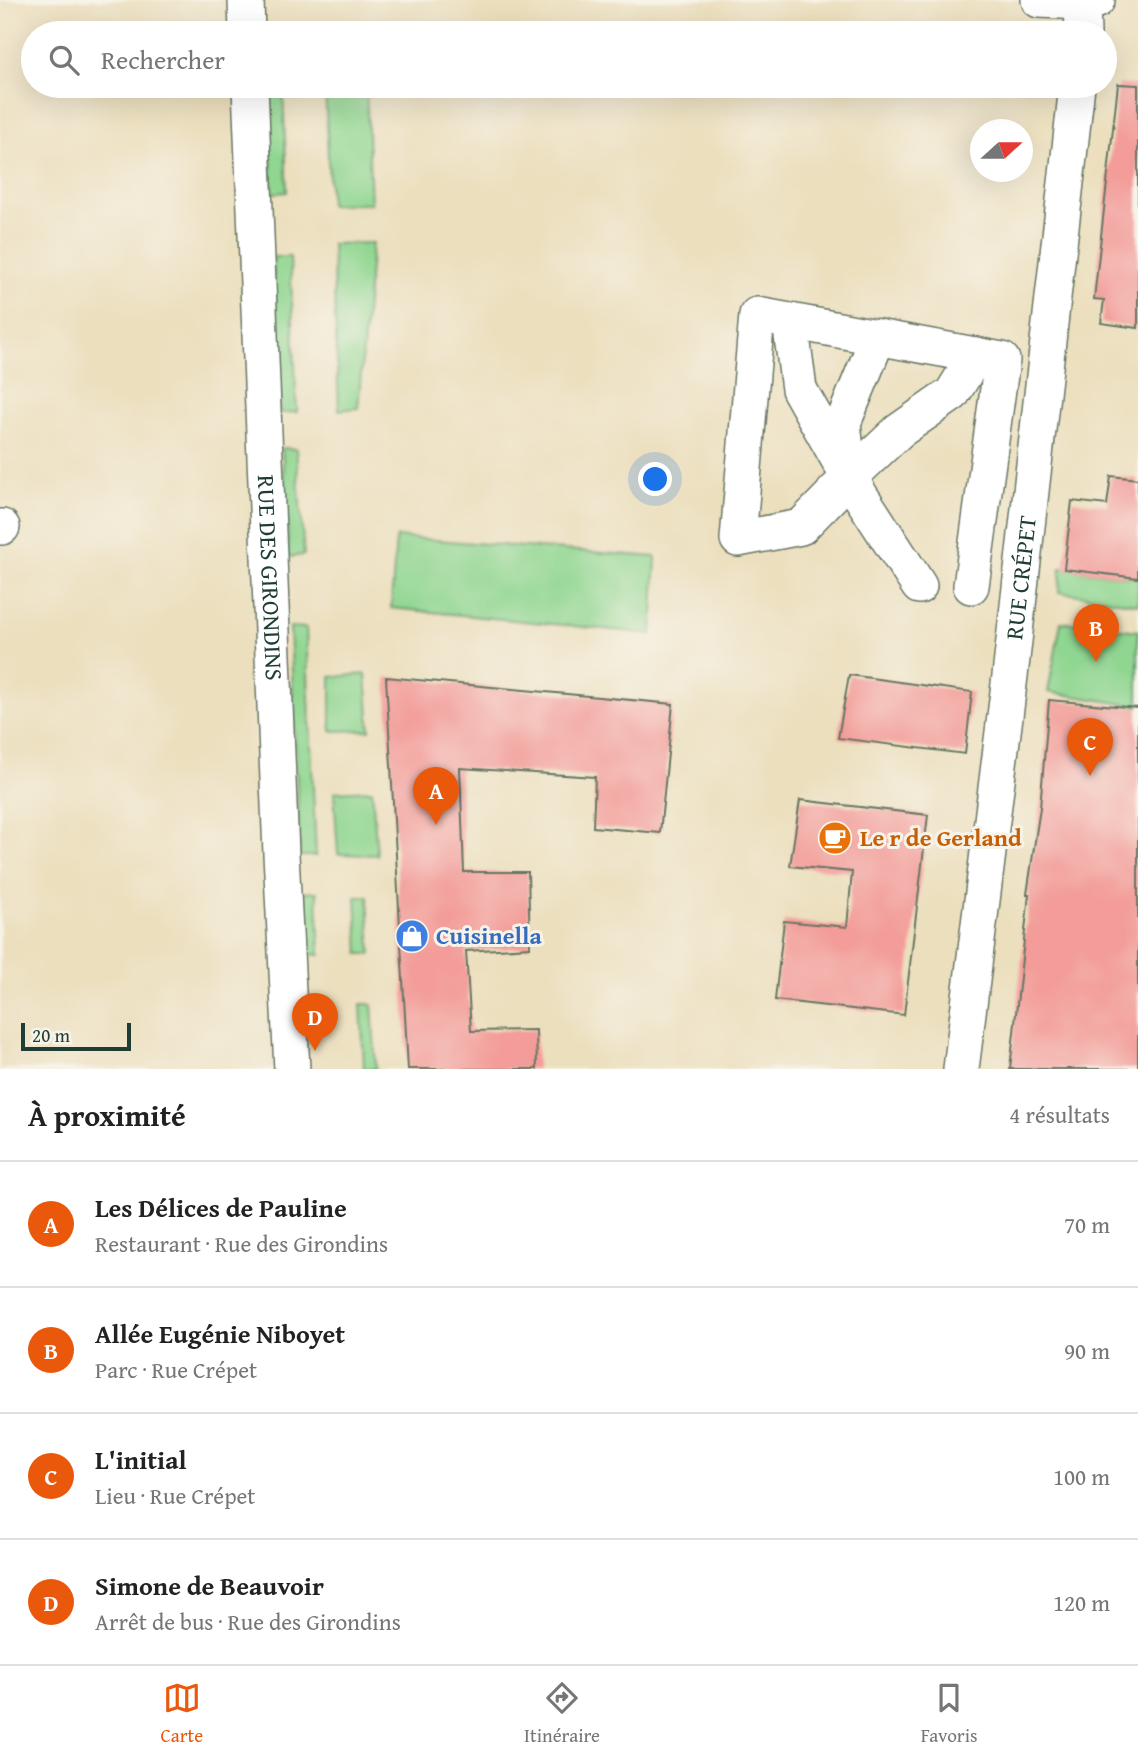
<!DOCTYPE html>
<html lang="fr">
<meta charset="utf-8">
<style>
:root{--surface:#fff;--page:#f2f2f2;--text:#222;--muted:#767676;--line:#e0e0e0;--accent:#ea580c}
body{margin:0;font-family:"Gentium Book Plus",serif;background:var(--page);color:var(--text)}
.compass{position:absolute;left:970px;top:119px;width:63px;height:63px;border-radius:50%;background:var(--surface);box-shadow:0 7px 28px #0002;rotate:69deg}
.scale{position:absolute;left:21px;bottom:18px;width:110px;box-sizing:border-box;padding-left:7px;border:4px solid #1f3d34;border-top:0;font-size:19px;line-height:24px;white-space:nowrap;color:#1f3d34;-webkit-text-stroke:5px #f7f3e8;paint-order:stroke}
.you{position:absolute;left:656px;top:480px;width:24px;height:24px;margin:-18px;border:5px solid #fff;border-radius:50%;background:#1a73e8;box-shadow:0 0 0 10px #1a73e833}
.badge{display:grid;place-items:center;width:46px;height:46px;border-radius:50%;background:var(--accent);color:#fff;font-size:23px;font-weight:700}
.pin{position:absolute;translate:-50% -58px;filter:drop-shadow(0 2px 4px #0008)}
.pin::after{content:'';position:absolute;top:37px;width:24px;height:21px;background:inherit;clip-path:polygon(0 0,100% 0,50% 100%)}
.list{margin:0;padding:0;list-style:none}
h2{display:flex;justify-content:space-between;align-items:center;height:91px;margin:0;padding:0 28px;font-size:30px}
h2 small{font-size:23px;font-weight:400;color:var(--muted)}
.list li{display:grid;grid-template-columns:46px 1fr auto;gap:21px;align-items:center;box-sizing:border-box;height:126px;padding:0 28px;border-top:2px solid var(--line)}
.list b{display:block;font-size:26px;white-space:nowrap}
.list p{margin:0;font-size:23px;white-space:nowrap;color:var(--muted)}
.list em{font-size:23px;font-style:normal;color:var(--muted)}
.icon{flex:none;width:38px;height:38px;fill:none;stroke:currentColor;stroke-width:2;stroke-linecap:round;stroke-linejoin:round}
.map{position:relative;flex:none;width:1138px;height:1069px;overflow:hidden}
.search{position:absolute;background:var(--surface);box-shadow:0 7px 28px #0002;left:21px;right:21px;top:21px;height:77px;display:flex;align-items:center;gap:18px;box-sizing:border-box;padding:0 24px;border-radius:38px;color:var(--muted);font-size:26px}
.sheet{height:595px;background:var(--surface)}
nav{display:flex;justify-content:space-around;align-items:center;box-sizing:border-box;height:98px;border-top:2px solid var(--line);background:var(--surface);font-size:19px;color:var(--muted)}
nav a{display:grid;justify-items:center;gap:4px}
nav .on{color:var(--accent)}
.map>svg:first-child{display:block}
.green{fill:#8fd690;stroke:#578a62;stroke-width:2}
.building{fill:#f39c99}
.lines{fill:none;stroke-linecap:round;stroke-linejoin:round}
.street-casing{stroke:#677664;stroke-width:38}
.street{stroke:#fff;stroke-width:35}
.labels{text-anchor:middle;stroke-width:6;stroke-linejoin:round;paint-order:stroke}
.street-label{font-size:24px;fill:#1f3d34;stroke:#f7f3e8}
.food-label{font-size:24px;font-weight:bold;fill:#c56008;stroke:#f7f3e8;text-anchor:start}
.shop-label{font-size:24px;font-weight:bold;fill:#366cbe;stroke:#f7f3e8;text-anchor:start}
</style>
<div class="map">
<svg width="1138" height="1069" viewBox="0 0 1138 1069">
<rect width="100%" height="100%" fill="#f7f3e8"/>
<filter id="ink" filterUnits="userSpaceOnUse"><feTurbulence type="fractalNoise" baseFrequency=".0143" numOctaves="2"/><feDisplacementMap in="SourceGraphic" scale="14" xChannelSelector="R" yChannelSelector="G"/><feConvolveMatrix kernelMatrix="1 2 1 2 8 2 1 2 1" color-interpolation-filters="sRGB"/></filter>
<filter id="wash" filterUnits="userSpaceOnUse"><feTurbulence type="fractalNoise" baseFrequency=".00686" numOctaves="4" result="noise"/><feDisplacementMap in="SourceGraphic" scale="28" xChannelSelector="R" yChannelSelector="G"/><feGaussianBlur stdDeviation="1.57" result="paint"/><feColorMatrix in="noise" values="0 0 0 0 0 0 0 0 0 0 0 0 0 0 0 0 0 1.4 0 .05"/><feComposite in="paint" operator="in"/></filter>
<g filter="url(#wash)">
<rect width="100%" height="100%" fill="#ecdfbe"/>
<path class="green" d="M 268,86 L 283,86 L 287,192 L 272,193 Z
M 325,86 L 366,86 L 371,203 L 330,205 Z
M 372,243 L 358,408 L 339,410 L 332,244 Z
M 273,257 L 290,257 L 297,412 L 280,413 Z
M 282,448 L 296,449 L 304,555 L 289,557 Z
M 396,537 L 656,557 L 652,634 L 391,608 Z
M 1061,568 L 1138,578 L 1138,604 L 1059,592 Z
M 1061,622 L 1138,631 L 1138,706 L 1048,692 Z
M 290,627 L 306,628 L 316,856 L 300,856 Z
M 366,674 L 370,730 L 331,731 L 331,677 Z
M 372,790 L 377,855 L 338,854 L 334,792 Z
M 303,892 L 317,892 L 320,955 L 304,954 Z
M 368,896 L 371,954 L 359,954 L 356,897 Z
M 361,1004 L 372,1004 L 376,1069 L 364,1069 Z"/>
<g id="blocks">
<path class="building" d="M 1118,84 L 1138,85 L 1138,328 L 1101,323 L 1104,300 L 1094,299 Z
M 1111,476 L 1138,479 L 1138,578 L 1064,569 L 1072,501 L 1107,505 Z
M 849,675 L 972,692 L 965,754 L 838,738 Z
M 386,677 L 673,704 L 660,833 L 593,827 L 595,777 L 460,768 L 464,872 L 528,872 L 530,947 L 466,951 L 471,1031 L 536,1030 L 537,1069 L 408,1069 Z
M 1049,700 L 1138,708 L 1138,1069 L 1010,1069 L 1029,894 L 1027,894 L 1040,808 Z
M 800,800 L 928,815 L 904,1015 L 775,1000 L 784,921 L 847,927 L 852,872 L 790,866 Z"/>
</g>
</g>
<g filter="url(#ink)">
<use href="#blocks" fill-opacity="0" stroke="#677664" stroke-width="2"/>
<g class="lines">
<defs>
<g id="street">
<path d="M 246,0 L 247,33"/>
<path d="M 1039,0 L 1082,2 L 1097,0"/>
<path d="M 1082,0 L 1083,33"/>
<path id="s1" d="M 250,86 L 281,854 L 292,1069"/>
<path d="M 790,321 L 799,389 L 849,478 L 919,586"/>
<path d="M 848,468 L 843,423 L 878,337"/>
<path d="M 849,478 L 801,527 L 738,539 L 757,315 L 1002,360 L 971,586"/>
<path d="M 834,492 L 899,431 L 952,394 L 976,355"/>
<path d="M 0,527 L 2,527"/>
<path id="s2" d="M 961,1069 L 1010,676 L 1077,86"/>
</g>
</defs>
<use href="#street" class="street-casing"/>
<use href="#street" class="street"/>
</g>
</g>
<defs>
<symbol id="cafe-disc" viewBox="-11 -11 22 22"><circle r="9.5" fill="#e8710a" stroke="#f7f3e8"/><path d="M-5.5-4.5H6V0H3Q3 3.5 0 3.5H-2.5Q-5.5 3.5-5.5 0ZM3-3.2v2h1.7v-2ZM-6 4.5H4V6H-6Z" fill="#fff"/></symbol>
<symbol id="shop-disc" viewBox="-11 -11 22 22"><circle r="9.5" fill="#3f7fe0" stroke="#f7f3e8"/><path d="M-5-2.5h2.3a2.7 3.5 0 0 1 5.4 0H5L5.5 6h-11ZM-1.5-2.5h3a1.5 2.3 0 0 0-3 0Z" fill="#fff"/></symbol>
</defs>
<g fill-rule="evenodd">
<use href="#cafe-disc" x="816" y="819" width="38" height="38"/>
<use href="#shop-disc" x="393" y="917" width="38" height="38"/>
</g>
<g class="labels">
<g class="street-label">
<text dy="8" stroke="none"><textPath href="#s1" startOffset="492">RUE DES GIRONDINS</textPath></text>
<text dy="8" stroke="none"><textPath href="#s2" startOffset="495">RUE CRÉPET</textPath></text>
</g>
<g class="food-label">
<text x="860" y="846">Le r de Gerland</text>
</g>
<g class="shop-label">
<text x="436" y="944">Cuisinella</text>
</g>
</g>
</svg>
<svg class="compass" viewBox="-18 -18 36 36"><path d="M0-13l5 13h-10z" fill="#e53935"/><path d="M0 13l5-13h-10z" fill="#767676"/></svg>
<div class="scale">20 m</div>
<div class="you"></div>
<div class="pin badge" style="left:436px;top:825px">A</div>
<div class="pin badge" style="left:1096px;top:662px">B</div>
<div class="pin badge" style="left:1090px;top:776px">C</div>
<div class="pin badge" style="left:315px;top:1051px">D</div>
<div class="search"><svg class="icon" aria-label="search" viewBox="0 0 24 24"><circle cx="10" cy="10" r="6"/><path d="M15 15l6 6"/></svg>Rechercher</div>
</div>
<section class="sheet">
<h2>À proximité<small>4 résultats</small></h2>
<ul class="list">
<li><span class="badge">A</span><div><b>Les Délices de Pauline</b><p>Restaurant · Rue des Girondins</p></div><em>70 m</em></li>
<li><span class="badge">B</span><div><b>Allée Eugénie Niboyet</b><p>Parc · Rue Crépet</p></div><em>90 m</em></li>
<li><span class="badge">C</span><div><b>L'initial</b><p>Lieu · Rue Crépet</p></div><em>100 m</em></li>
<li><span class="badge">D</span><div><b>Simone de Beauvoir</b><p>Arrêt de bus · Rue des Girondins</p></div><em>120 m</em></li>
</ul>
</section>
<nav>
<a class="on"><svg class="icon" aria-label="map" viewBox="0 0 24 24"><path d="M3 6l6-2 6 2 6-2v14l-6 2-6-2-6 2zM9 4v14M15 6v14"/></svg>Carte</a>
<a><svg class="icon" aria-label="directions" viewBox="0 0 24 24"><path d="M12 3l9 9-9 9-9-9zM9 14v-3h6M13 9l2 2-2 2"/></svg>Itinéraire</a>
<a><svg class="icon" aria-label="saved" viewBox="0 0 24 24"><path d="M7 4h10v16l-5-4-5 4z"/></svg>Favoris</a>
</nav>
